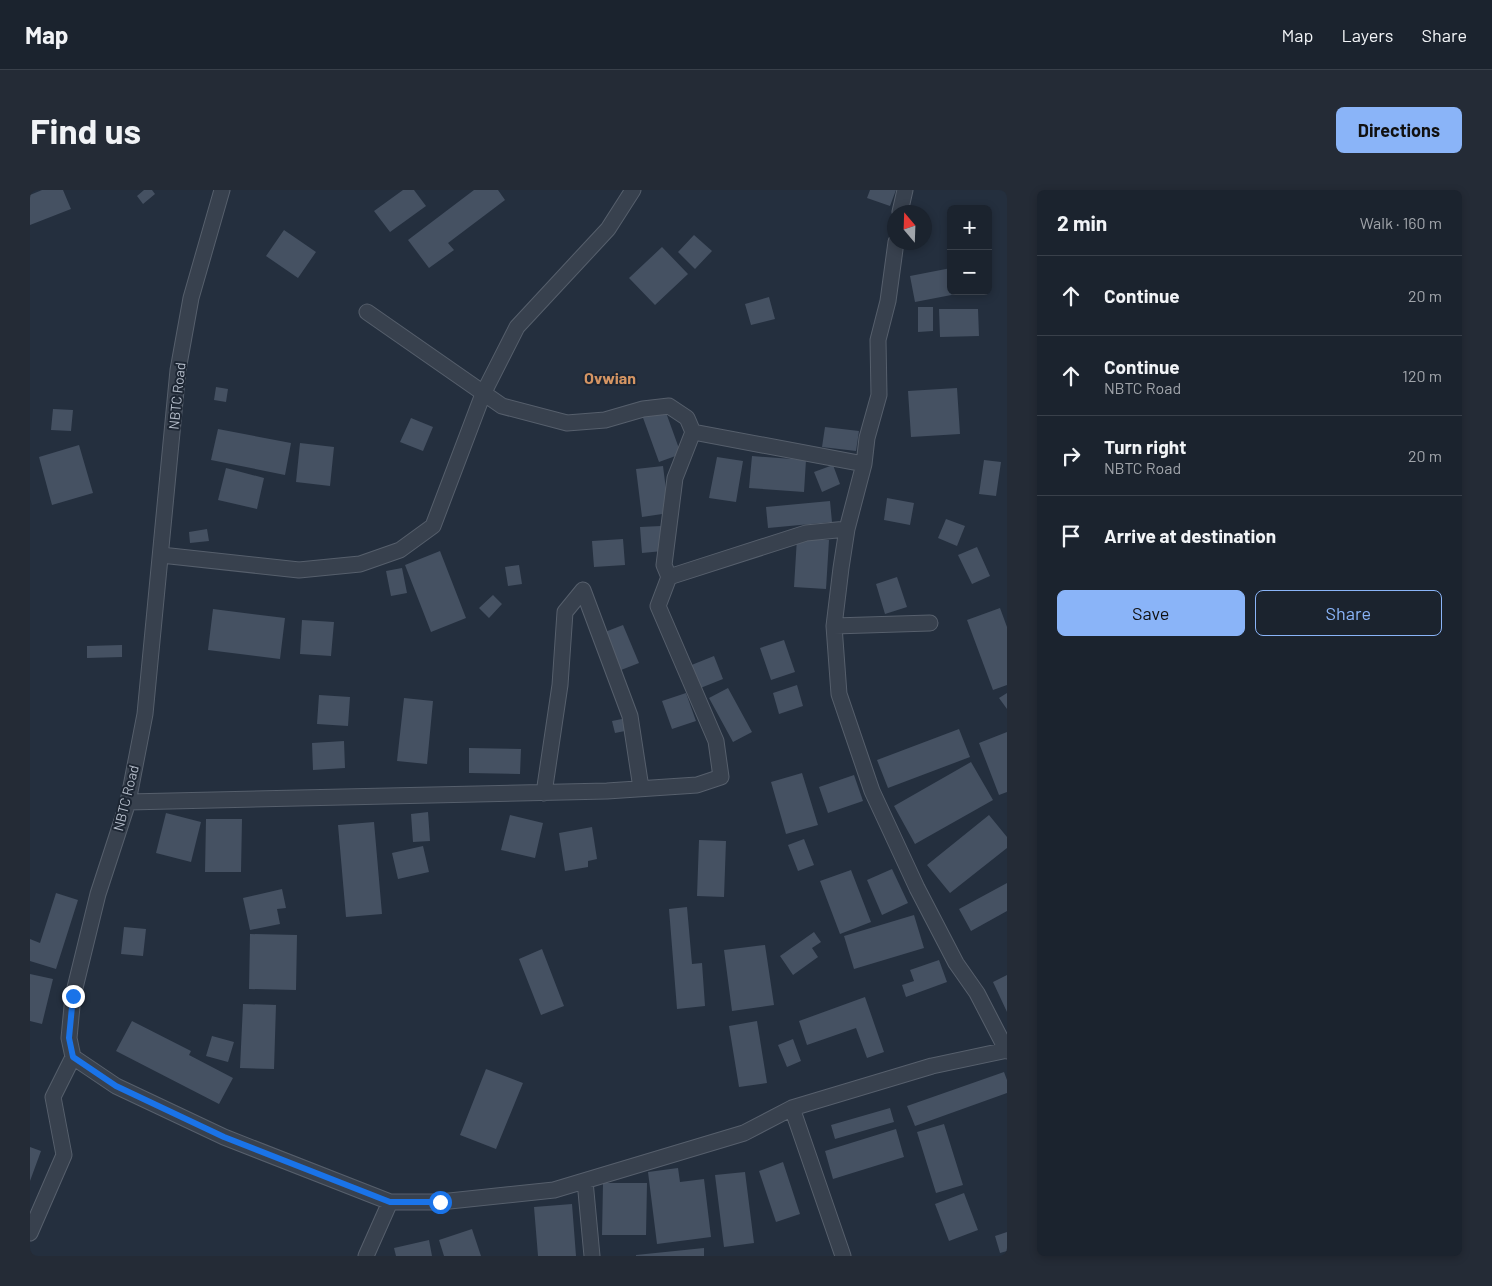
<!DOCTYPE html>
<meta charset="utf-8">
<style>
:root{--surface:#1b232e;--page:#242b36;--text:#f1f3f6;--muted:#a0a4aa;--line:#39404a;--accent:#8ab4f8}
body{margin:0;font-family:Barlow,sans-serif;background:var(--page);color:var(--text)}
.controls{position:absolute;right:15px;top:15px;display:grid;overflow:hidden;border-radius:8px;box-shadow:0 2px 8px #0003}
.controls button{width:45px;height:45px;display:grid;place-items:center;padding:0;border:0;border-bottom:1px solid var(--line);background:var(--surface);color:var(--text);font:25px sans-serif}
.compass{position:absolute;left:857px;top:15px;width:45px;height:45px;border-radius:50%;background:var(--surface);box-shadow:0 2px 8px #0003;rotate:341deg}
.stop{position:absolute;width:15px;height:15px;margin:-11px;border:4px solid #1a73e8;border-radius:50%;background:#fff}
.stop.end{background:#1a73e8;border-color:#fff;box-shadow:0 1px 5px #0008}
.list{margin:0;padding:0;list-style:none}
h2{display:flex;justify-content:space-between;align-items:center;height:65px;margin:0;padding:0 20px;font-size:21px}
h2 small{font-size:16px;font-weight:400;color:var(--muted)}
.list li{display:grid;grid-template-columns:32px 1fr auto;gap:15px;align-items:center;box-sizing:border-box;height:80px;padding:0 20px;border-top:1px solid var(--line)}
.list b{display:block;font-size:19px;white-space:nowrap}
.list p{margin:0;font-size:16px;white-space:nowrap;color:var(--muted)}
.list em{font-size:16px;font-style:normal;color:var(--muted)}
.actions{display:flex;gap:10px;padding:15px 20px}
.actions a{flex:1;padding:11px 0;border:1px solid var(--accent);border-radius:8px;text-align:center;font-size:18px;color:var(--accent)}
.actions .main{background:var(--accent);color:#111}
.icon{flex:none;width:28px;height:28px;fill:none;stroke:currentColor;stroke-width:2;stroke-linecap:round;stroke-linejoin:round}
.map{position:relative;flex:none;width:977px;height:1066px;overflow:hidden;border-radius:8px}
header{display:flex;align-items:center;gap:30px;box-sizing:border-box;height:70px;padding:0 25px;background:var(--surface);border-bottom:1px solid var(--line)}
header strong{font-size:24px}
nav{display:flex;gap:28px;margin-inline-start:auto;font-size:18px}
.intro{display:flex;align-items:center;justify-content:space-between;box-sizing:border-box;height:120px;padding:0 30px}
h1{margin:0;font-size:35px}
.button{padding:12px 22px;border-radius:8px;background:var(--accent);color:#111;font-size:18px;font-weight:700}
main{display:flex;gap:30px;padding:0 30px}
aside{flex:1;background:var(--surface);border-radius:8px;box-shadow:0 2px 8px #0003}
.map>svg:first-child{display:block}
.building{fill:#455162}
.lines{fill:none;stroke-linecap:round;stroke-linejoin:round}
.minor-casing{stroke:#565f6c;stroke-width:17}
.minor{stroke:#38414e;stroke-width:15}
.route{stroke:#1a73e8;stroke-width:6}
.labels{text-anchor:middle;stroke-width:4;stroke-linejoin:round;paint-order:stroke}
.street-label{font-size:14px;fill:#b4bcc9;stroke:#1d2633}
.quarter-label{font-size:16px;font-weight:bold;fill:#d59563;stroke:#1d2633}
</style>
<header>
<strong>Map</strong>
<nav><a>Map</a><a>Layers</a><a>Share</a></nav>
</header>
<div class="intro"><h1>Find us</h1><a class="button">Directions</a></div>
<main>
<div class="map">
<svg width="977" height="1066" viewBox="0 0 977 1066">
<rect width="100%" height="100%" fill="#242f3e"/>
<path class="building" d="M 12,0 L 33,0 L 41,19 L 0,35 L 0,5 Z
M 114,0 L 122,0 L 125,4 L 113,14 L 107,6 Z
M 373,0 L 384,0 L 396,16 L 360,42 L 344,21 Z
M 444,0 L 468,0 L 475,10 L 418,53 L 424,60 L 399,78 L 378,50 Z
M 840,0 L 866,0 L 860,16 L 837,8 Z
M 254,40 L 286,62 L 268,88 L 236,66 Z
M 664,45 L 682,61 L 665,79 L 648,62 Z
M 632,57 L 658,84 L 625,115 L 599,88 Z
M 921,78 L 921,101 L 937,102 L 885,112 L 880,86 Z
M 739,107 L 745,129 L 721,135 L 715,114 Z
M 888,117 L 903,117 L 903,141 L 888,142 Z
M 909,119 L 948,119 L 949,146 L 910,147 Z
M 186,197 L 198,199 L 196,212 L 184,210 Z
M 927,198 L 930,244 L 881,247 L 878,201 Z
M 634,217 L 651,264 L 629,272 L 612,225 Z
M 23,219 L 43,220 L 41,241 L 21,240 Z
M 381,228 L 403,237 L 393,261 L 370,252 Z
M 795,237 L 829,241 L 826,261 L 792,257 Z
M 188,239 L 261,253 L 255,285 L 181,270 Z
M 270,253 L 304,257 L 300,296 L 266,292 Z
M 49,255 L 63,303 L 22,315 L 9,267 Z
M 722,266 L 776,270 L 774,302 L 719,298 Z
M 687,267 L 713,271 L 706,312 L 679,308 Z
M 954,270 L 971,272 L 966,306 L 949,304 Z
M 803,275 L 810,294 L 792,302 L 784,282 Z
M 633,276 L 639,323 L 612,327 L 606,279 Z
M 196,278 L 234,288 L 227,319 L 188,310 Z
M 857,308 L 884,313 L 880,335 L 854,330 Z
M 800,311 L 802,332 L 738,338 L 736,317 Z
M 916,329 L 935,336 L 927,356 L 908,348 Z
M 631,336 L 633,361 L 612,363 L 610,337 Z
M 177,339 L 179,351 L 160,353 L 159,342 Z
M 767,348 L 799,350 L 796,399 L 764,397 Z
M 593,349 L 595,375 L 564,377 L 562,351 Z
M 947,357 L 960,386 L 942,394 L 928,365 Z
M 410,361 L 436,428 L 401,442 L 375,375 Z
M 489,375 L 492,394 L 478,396 L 475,377 Z
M 372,378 L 377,403 L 361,406 L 356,381 Z
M 867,387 L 877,417 L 855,424 L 846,394 Z
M 463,405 L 472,414 L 459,428 L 449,418 Z
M 970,418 L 977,437 L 977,495 L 963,500 L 937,430 Z
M 183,419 L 255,428 L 250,469 L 178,460 Z
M 272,430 L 304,432 L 301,466 L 270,464 Z
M 593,435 L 609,473 L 591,480 L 575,442 Z
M 754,450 L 765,482 L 741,490 L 730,458 Z
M 92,455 L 92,467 L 57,468 L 57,456 Z
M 684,466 L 693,489 L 668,499 L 659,476 Z
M 767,495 L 773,516 L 749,524 L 743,503 Z
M 698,498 L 722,542 L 703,552 L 679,508 Z
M 656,503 L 666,531 L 642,539 L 632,511 Z
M 977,503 L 977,519 L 969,508 Z
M 289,505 L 320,507 L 318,536 L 287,534 Z
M 374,508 L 403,511 L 397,574 L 367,571 Z
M 592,529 L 595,541 L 585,543 L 582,531 Z
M 929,539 L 940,567 L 858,598 L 847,570 Z
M 977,542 L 977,602 L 969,605 L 949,553 Z
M 314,551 L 315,578 L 283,580 L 282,553 Z
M 439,558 L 491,559 L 490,584 L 439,583 Z
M 941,572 L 963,610 L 885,654 L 864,616 Z
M 772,583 L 788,635 L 756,644 L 741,592 Z
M 824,585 L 833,611 L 798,623 L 789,597 Z
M 398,622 L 400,651 L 383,652 L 381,624 Z
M 136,623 L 171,632 L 161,672 L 126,663 Z
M 480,625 L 513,633 L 505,668 L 471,660 Z
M 959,625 L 977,647 L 977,658 L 920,703 L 897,675 Z
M 176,629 L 212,629 L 211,682 L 175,682 Z
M 344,632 L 352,724 L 316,727 L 308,635 Z
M 562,637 L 567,669 L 558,671 L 558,677 L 535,681 L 529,643 Z
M 774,649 L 784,675 L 768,681 L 758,655 Z
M 669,650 L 696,651 L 694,707 L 667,706 Z
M 393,656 L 399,682 L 368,689 L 362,663 Z
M 862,679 L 878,713 L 852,725 L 837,690 Z
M 821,680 L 841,732 L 810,744 L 790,691 Z
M 977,693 L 977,721 L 941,741 L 929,719 Z
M 252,699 L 256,718 L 247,719 L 250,734 L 220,740 L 213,708 Z
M 26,703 L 48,710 L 26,779 L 0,771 L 0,749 L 10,753 Z
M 657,717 L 662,774 L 672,773 L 675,816 L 647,819 L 639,719 Z
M 884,725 L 894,758 L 824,779 L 814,746 Z
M 94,737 L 116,739 L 113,766 L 91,764 Z
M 784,742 L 791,752 L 782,758 L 788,767 L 763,785 L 750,766 Z
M 220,744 L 267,745 L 266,800 L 219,799 Z
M 735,755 L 744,815 L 702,821 L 694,760 Z
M 512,759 L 534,816 L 511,825 L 489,769 Z
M 909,770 L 917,792 L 876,807 L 872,795 L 884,791 L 880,780 Z
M 0,784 L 23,789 L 12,834 L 0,831 Z
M 977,785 L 977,822 L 963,792 Z
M 835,807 L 854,862 L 837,868 L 826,838 L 777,855 L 769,831 Z
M 213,814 L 246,815 L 244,879 L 210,878 Z
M 102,831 L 161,861 L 159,865 L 203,888 L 189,914 L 86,861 Z
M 727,831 L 737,893 L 709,897 L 699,836 Z
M 182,846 L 204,852 L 198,872 L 176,866 Z
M 763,849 L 771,871 L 757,877 L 748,855 Z
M 456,879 L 493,893 L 466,959 L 430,945 Z
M 974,882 L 977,890 L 977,903 L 885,936 L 877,916 Z
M 860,918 L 864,932 L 805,949 L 801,935 Z
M 914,934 L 933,995 L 906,1003 L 887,942 Z
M 866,939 L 874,967 L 803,989 L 795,961 Z
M 0,957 L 11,961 L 0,991 Z
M 753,972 L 770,1024 L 746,1032 L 729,981 Z
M 648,978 L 650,992 L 674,989 L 681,1047 L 627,1054 L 618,982 Z
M 715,982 L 724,1053 L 694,1057 L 685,985 Z
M 573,993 L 617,993 L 616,1045 L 572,1045 Z
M 934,1003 L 948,1040 L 919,1051 L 905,1014 Z
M 542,1014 L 546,1066 L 508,1066 L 504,1017 Z
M 442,1039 L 451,1066 L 414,1066 L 409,1050 Z
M 977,1042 L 977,1061 L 970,1063 L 965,1046 Z
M 399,1050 L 402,1066 L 366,1066 L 364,1058 Z
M 674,1058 L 674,1066 L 606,1066 L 606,1065 Z"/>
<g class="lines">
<defs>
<path id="minor" d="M 192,0 L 161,108 L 148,180 L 115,524 L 98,612 L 68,704 L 43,806 L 39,848 L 43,867 L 86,896 L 194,947 L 360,1012 L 410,1012 L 524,1000 L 714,943 L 762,918 L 902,876 L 977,860
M 870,22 L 875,0
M 866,52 L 858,111 L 848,150 L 849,205 L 837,248 L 834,274 L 817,339 L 811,378 L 804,436 L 809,504 L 842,601 L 887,698 L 926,773 L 947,803 L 977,861
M 663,242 L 834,274
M 131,365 L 269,380 L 330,374 L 370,360 L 403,336 L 453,204 L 487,137 L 578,39 L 603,0
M 639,387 L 776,343 L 817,339
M 804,436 L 900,433
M 514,603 L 530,495 L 535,422 L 553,400 L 600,526 L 611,598
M 98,612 L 577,601 L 667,595 L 691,587 L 686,551 L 628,416 L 639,387 L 634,375 L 645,288 L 663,242 L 657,228 L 639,216 L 613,219 L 575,230 L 537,233 L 472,216 L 337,122
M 762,918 L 813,1066
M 555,991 L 562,1066
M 0,1043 L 34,965 L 23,907 L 43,867
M 336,1066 L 360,1012"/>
</defs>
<use href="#minor" class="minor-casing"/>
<use href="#minor" class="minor"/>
</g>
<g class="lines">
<path class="route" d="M 43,806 L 39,848 L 43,867 L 86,896 L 194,947 L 360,1012 L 410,1012"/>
</g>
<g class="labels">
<g class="street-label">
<text transform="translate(147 206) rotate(-84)" y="5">NBTC Road</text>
<text transform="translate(96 608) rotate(-76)" y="5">NBTC Road</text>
</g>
<g class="quarter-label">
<text x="580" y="194">Ovwian</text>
</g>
</g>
</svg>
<div class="controls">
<button>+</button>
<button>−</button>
</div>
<svg class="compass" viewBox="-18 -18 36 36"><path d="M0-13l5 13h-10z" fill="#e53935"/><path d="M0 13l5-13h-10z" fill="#a0a4aa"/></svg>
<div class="stop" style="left:410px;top:1012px"></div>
<div class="stop end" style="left:43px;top:806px"></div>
</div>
<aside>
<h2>2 min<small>Walk · 160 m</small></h2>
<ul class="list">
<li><svg class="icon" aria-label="ahead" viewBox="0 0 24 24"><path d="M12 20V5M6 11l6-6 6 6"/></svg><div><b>Continue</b></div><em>20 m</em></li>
<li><svg class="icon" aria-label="ahead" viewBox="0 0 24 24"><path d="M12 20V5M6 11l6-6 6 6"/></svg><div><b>Continue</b><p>NBTC Road</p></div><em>120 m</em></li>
<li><svg class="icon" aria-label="right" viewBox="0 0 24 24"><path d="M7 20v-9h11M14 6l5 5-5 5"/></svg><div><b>Turn right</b><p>NBTC Road</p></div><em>20 m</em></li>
<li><svg class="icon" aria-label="arrive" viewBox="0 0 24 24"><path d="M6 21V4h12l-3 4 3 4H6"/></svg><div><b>Arrive at destination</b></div></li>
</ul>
<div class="actions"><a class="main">Save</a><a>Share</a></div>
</aside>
</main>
